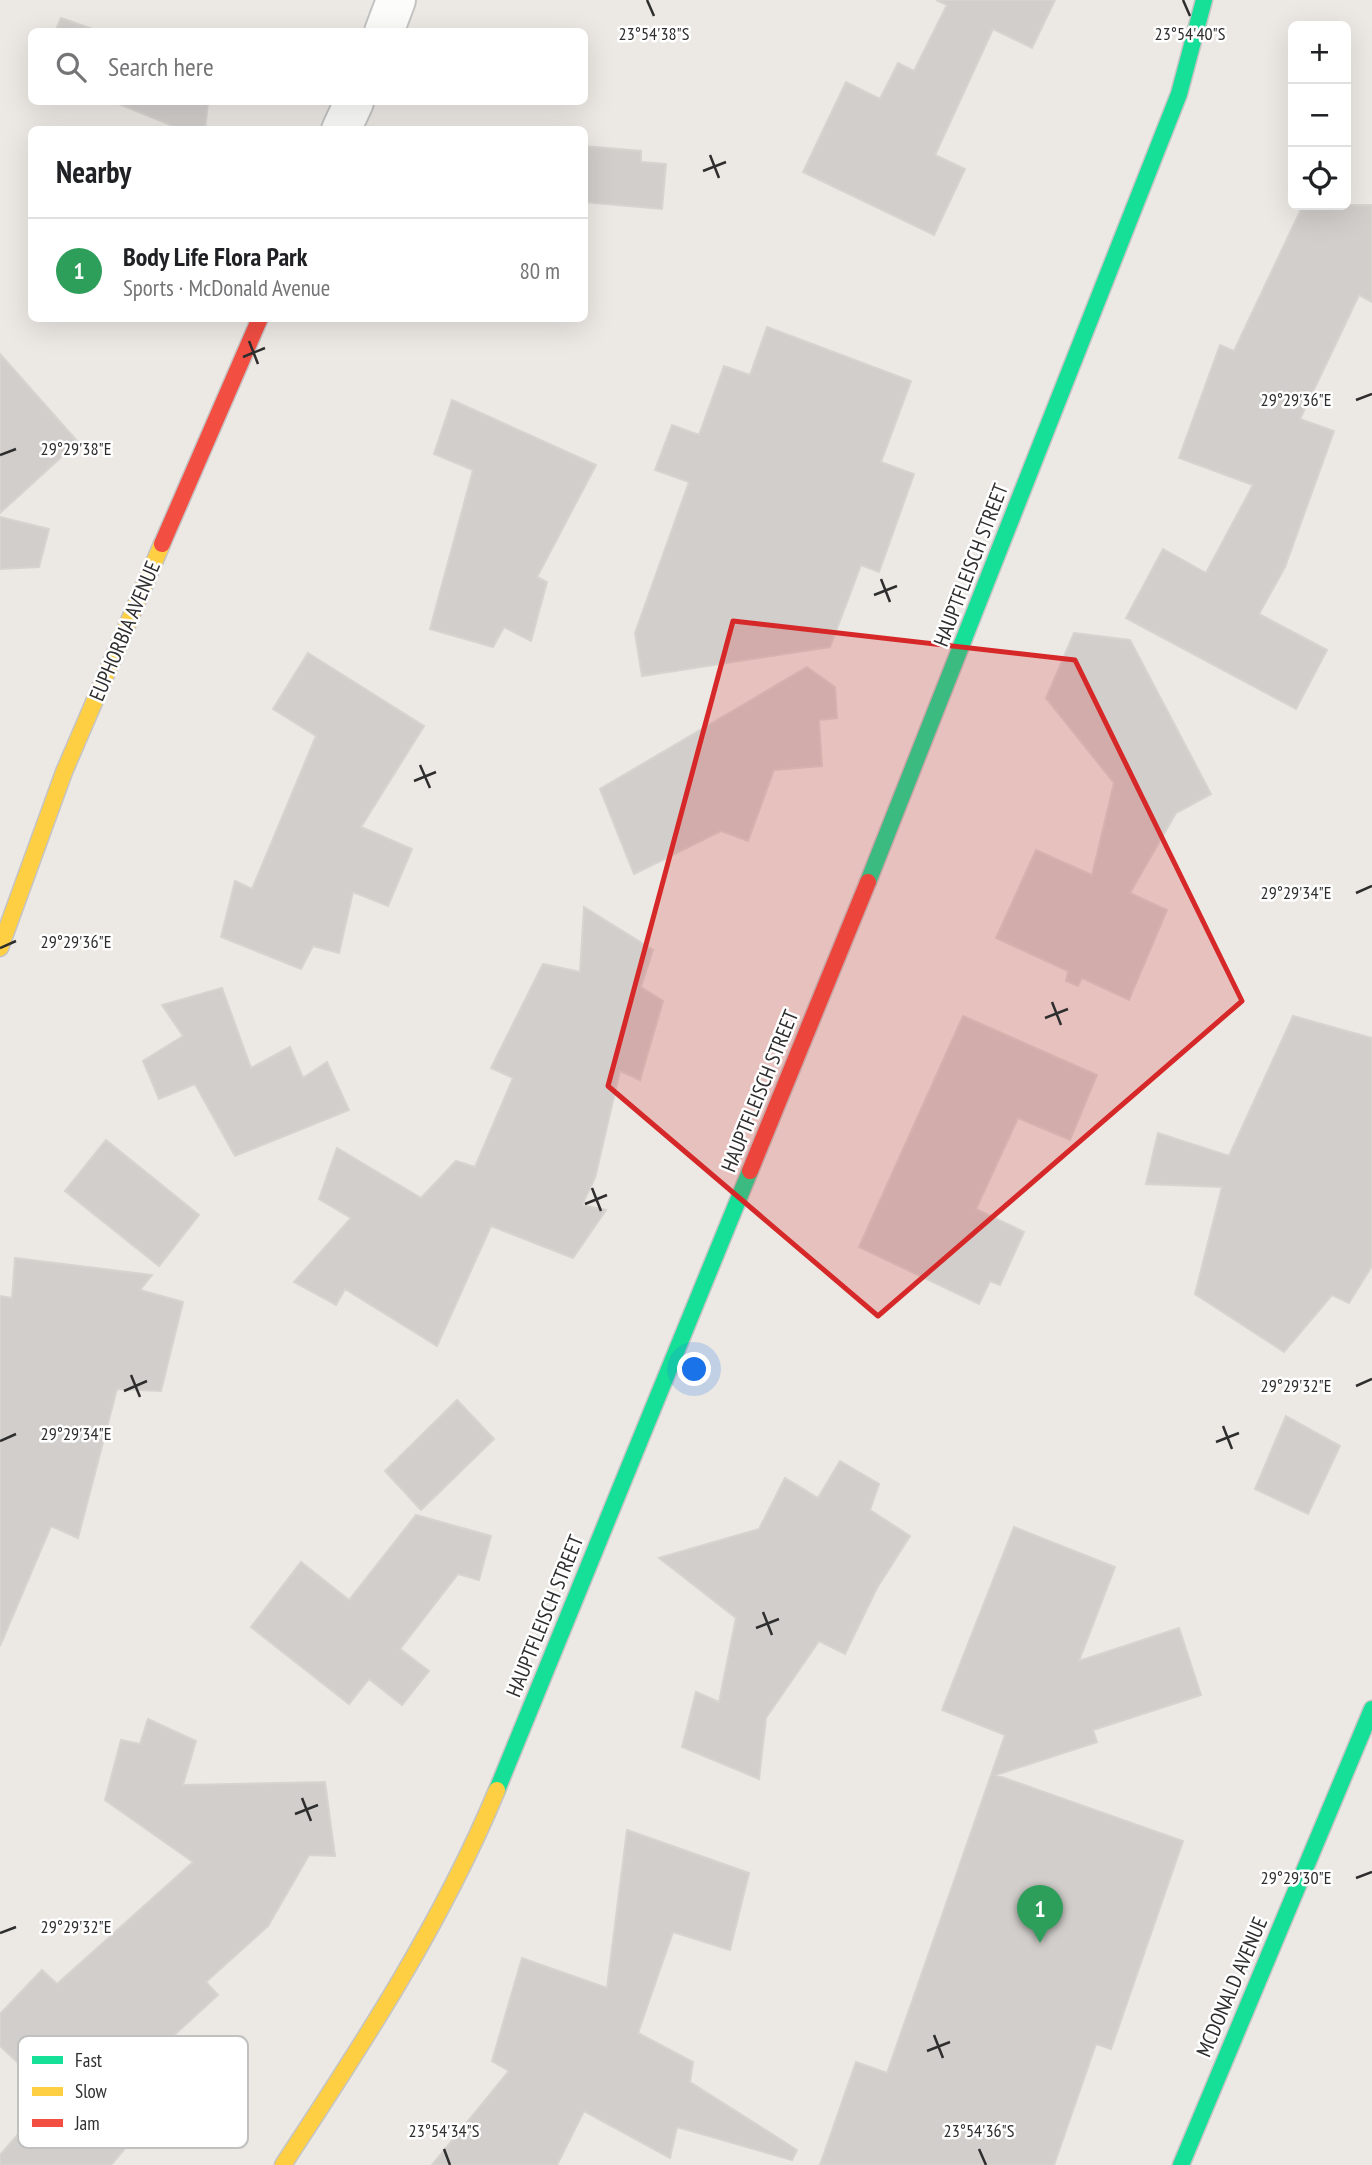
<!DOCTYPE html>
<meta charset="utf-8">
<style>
:root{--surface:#fff;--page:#f6f6f6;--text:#202124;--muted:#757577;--line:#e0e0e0;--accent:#706f6e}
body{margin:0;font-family:"PT Sans Narrow",sans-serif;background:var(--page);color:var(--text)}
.controls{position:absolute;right:21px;top:21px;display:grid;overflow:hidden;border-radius:10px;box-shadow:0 7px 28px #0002}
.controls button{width:63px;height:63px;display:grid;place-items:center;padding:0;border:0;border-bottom:2px solid var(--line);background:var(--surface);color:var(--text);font:35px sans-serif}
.you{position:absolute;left:695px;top:1370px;width:24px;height:24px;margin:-18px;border:5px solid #fff;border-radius:50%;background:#1a73e8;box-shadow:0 0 0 10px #1a73e833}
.badge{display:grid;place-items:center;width:46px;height:46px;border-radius:50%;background:var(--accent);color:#fff;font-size:23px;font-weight:700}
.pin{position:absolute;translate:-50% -58px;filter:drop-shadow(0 2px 4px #0008)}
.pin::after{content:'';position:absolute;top:37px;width:24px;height:21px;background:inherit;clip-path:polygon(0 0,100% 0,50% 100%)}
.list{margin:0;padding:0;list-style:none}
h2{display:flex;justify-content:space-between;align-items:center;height:91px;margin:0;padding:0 28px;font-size:30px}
h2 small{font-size:23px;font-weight:400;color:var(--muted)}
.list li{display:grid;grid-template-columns:46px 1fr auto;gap:21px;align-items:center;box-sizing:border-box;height:105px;padding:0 28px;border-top:2px solid var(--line)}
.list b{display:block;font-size:26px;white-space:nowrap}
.list p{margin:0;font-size:23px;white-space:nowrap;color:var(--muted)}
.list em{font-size:23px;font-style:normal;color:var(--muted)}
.icon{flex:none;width:38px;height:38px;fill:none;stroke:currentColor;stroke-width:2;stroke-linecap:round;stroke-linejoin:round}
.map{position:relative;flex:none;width:1372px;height:2165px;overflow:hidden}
.search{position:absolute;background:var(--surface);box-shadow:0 7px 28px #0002;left:28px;top:28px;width:560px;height:77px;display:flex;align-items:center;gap:18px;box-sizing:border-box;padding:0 24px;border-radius:10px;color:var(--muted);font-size:26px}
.panel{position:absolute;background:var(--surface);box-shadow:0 7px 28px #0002;left:28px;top:126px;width:560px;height:196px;border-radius:10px}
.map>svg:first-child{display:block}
.building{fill:#d1cecb;stroke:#d7d4d0;stroke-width:2}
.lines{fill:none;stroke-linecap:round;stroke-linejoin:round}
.street-casing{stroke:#c5c4c5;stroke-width:42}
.fast-casing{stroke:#c5c4c5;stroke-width:19}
.slow-casing{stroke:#c5c4c5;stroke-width:19}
.jam-casing{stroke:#c5c4c5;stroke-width:19}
.street{stroke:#fcfcfb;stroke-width:38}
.fast{stroke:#16e098;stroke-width:16}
.slow{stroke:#ffcf43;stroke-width:16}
.jam{stroke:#f24e42;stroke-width:16}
.marked{fill:#d62828;fill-opacity:0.2;stroke:#d62828;stroke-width:5;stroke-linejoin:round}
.ticks{fill:none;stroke:#2e2e2e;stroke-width:2.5}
.labels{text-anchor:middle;stroke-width:5;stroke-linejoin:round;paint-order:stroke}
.street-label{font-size:21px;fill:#2e2e2e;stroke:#fff}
.key{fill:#fff;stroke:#c0c0c0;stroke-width:2}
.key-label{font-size:19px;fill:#2e2e2e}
.ticks-label{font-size:18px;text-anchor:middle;fill:#2e2e2e;stroke:#fff;stroke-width:5;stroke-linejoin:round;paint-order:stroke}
</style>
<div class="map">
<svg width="1372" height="2165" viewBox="0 0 1372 2165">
<rect width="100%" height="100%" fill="#ece8e4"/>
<path class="building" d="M 936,0 L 1055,0 L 1032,48 L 993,29 L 935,155 L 965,169 L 934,235 L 803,172 L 846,82 L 880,99 L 898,63 L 914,71 L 947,5 Z
M 61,18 L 101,32 L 55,32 Z
M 114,102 L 208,102 L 205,130 L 183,130 Z
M 584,146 L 641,151 L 641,162 L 666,164 L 662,209 L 584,202 Z
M 1303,205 L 1372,205 L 1372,302 L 1359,295 L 1300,419 L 1334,431 L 1285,567 L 1259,614 L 1327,650 L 1296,709 L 1126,618 L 1163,549 L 1206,573 L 1253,485 L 1179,458 L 1220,345 L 1234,351 Z
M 767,327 L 911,381 L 881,462 L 914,474 L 879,572 L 861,565 L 830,647 L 642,676 L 635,633 L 689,482 L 655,470 L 672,425 L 699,435 L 724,366 L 750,375 Z
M 0,354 L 78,442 L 0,513 Z
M 452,400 L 596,465 L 537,577 L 547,582 L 531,641 L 504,627 L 493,647 L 430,629 L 473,470 L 434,454 Z
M 0,517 L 49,529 L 39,567 L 0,569 Z
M 1074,633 L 1130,640 L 1211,794 L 1176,813 L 1130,893 L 1167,910 L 1129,1000 L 1082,978 L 1078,986 L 1066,981 L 1068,971 L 996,938 L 1036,850 L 1092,875 L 1114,783 L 1046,698 Z
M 308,653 L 424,726 L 361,827 L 412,849 L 388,906 L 353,892 L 339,953 L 313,946 L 301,969 L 221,937 L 235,881 L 252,889 L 316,736 L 273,709 Z
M 807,667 L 835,687 L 837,718 L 819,720 L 822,766 L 774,770 L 748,841 L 721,831 L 634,874 L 600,789 Z
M 584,907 L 653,950 L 641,987 L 663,1001 L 640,1080 L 620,1071 L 595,1178 L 582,1205 L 606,1210 L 573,1258 L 491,1226 L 437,1346 L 345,1289 L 336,1305 L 294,1282 L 351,1218 L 319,1199 L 337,1148 L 421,1198 L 456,1161 L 475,1167 L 513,1078 L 491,1068 L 543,964 L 580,972 Z
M 222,988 L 251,1068 L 290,1047 L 303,1078 L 327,1062 L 349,1110 L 235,1156 L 195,1084 L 159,1099 L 143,1061 L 183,1036 L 162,1005 Z
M 963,1016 L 1097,1075 L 1070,1140 L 1018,1118 L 976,1209 L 1024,1232 L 1000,1285 L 990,1281 L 979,1304 L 859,1247 Z
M 1293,1016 L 1372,1038 L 1372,1266 L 1349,1303 L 1332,1295 L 1284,1352 L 1195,1294 L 1222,1187 L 1146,1184 L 1158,1133 L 1229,1156 Z
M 106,1140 L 199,1215 L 159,1266 L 65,1191 Z
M 15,1258 L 152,1275 L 140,1290 L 183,1302 L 161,1391 L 117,1389 L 78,1538 L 51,1526 L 0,1646 L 0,1296 L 12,1298 Z
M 457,1400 L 494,1439 L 421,1510 L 385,1471 Z
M 1286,1416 L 1340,1446 L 1308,1514 L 1255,1489 Z
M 840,1461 L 879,1484 L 870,1510 L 910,1536 L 877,1588 L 845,1654 L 819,1641 L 766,1718 L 759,1779 L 682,1747 L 696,1692 L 719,1702 L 736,1618 L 659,1558 L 759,1529 L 785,1478 L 818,1498 Z
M 416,1515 L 491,1536 L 479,1580 L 458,1574 L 400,1649 L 429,1671 L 402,1705 L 369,1679 L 349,1704 L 251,1627 L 301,1562 L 349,1600 Z
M 1014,1527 L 1115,1567 L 1079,1661 L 1179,1628 L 1201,1695 L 1093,1730 L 1097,1742 L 996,1775 L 1183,1841 L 1111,2049 L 1096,2044 L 1054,2165 L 820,2165 L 856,2062 L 887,2073 L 1005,1735 L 942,1710 Z
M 148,1719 L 196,1741 L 183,1785 L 325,1782 L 335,1856 L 309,1855 L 268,1926 L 206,1982 L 218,1995 L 146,2061 L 157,2070 L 144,2084 L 159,2109 L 111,2165 L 0,2165 L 0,2155 L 52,2095 L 0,2046 L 0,2014 L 42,1970 L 57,1984 L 193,1862 L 105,1800 L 121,1740 L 140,1744 Z
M 627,1830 L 749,1873 L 730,1950 L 673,1932 L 638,2033 L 693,2062 L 690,2082 L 797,2150 L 792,2160 L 677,2127 L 670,2158 L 584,2111 L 557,2165 L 432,2165 L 509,2071 L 492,2061 L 522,1958 L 607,1988 Z"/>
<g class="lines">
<defs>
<path id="street" d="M 384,32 L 396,0
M 341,130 L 354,102"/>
<path id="fast" d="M 868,882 L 1179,94 L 1204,0
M 497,1790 L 750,1171
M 1181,2165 L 1372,1709"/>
<path id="slow" d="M 0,948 L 64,772 L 162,544
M 283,2165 C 362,2045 442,1923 497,1790"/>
<path id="jam" d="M 162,544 L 260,318
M 750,1171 L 868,882"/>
</defs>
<use href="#street" class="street-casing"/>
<use href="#fast" class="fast-casing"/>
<use href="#slow" class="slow-casing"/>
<use href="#jam" class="jam-casing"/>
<use href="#street" class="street"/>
<use href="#fast" class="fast"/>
<use href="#slow" class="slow"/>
<use href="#jam" class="jam"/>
</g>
<path class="marked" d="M 733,621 L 1075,660 L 1242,1001 L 878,1316 L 608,1086 Z"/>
<path class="ticks" d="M 647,0 L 654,16M 1183,0 L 1190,16M 710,155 L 719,178M 703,171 L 726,162M 249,341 L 258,364M 243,357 L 265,348M 1356,400 L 1372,394M 0,455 L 16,449M 881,579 L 890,602M 874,595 L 897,586M 420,765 L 430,788M 414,781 L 436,772M 1356,893 L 1372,886M 0,948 L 16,941M 1052,1002 L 1061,1025M 1045,1018 L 1068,1009M 592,1188 L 601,1211M 585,1204 L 607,1195M 131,1375 L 140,1397M 1356,1386 L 1372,1379M 124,1391 L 147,1381M 1223,1426 L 1232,1449M 0,1441 L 16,1434M 1216,1442 L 1239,1433M 763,1612 L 772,1635M 756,1628 L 779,1619M 302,1798 L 311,1821M 295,1814 L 318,1805M 1356,1878 L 1372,1872M 0,1933 L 16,1927M 934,2035 L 943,2058M 927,2051 L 950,2042M 444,2149 L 450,2165M 979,2149 L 986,2165"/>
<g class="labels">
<g class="street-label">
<text transform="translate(971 565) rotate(-69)" y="7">HAUPTFLEISCH STREET</text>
<text transform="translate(125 631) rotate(-67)" y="7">EUPHORBIA AVENUE</text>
<text transform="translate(760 1091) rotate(-68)" y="7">HAUPTFLEISCH STREET</text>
<text transform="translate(545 1616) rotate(-68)" y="7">HAUPTFLEISCH STREET</text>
<text transform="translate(1232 1987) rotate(-67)" y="7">MCDONALD AVENUE</text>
</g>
</g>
<rect x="18" y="2036" width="230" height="112" rx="10" class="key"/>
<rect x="32" y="2056" width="31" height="8" fill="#16e098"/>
<rect x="32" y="2087" width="31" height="9" fill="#ffcf43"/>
<rect x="32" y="2119" width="31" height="8" fill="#f24e42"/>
<g class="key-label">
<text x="75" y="2067">Fast</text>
<text x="75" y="2098">Slow</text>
<text x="75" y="2130">Jam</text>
</g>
<g class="ticks-label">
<text x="654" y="40">23°54'38"S</text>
<text x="1190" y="40">23°54'40"S</text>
<text x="1296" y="406">29°29'36"E</text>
<text x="76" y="455">29°29'38"E</text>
<text x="1296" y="899">29°29'34"E</text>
<text x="76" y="948">29°29'36"E</text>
<text x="1296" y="1392">29°29'32"E</text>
<text x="76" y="1440">29°29'34"E</text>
<text x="1296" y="1884">29°29'30"E</text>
<text x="76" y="1933">29°29'32"E</text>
<text x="444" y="2137">23°54'34"S</text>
<text x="979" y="2137">23°54'36"S</text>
</g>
</svg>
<div class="controls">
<button>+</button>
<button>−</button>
<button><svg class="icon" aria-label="locate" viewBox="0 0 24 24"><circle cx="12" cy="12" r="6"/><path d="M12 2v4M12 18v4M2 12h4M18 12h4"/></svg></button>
</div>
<div class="you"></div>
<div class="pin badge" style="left:1040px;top:1943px;background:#2e9e5b">1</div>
<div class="search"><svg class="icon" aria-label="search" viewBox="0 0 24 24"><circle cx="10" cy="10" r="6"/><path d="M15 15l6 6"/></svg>Search here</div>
<section class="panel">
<h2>Nearby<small></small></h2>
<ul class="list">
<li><span class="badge" style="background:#2e9e5b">1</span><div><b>Body Life Flora Park</b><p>Sports · McDonald Avenue</p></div><em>80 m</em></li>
</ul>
</section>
</div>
